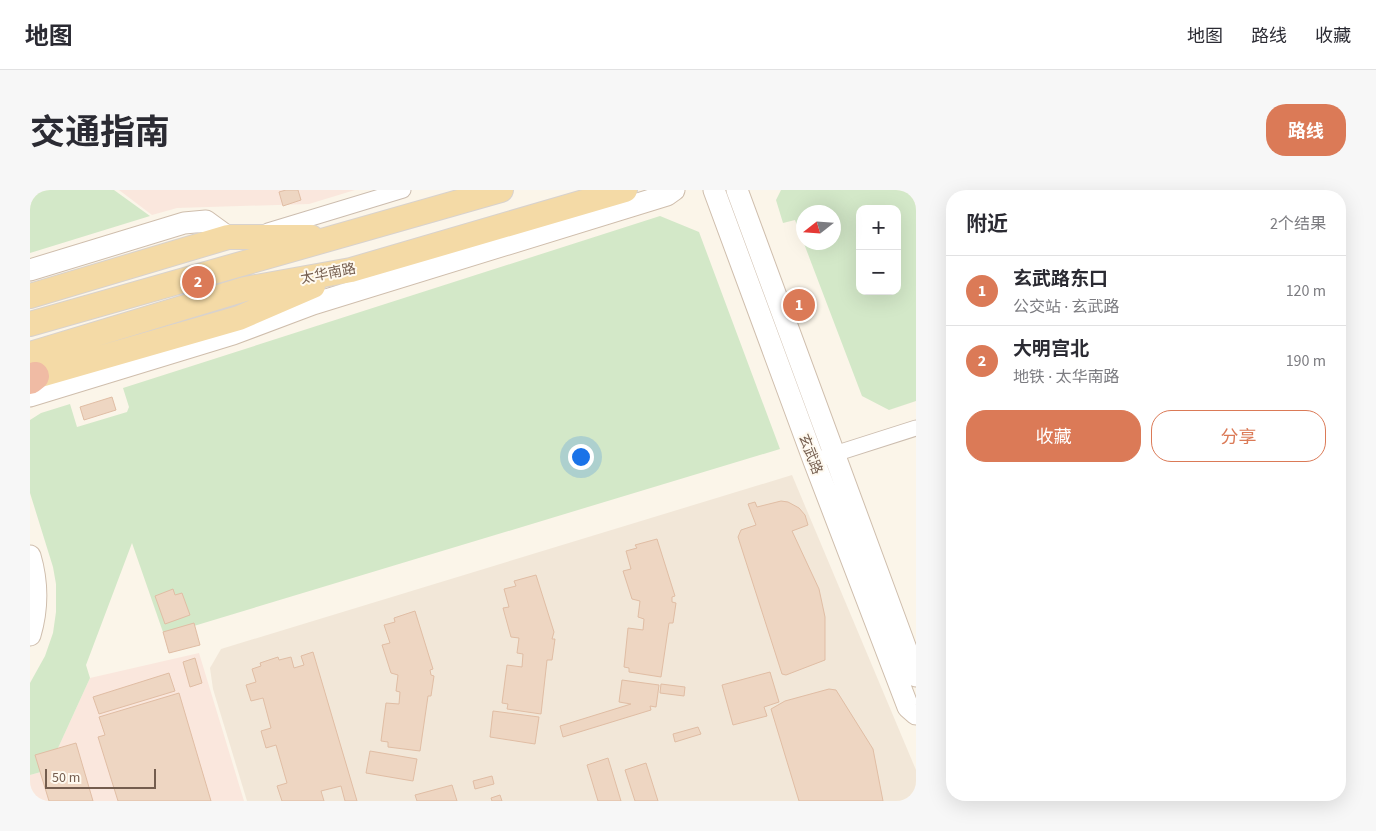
<!DOCTYPE html>
<html lang="zh">
<meta charset="utf-8">
<style>
:root{--surface:#fff;--page:#f7f7f7;--text:#2b2b33;--muted:#7c7c81;--line:#e1e1e2;--accent:#db7a57}
body{margin:0;font-family:"Source Sans 3","Noto Sans SC",sans-serif;background:var(--page);color:var(--text)}
.controls{position:absolute;right:15px;top:15px;display:grid;overflow:hidden;border-radius:10px;box-shadow:0 5px 20px #0002}
.controls button{width:45px;height:45px;display:grid;place-items:center;padding:0;border:0;border-bottom:1px solid var(--line);background:var(--surface);color:var(--text);font:25px sans-serif}
.compass{position:absolute;left:766px;top:15px;width:45px;height:45px;border-radius:50%;background:var(--surface);box-shadow:0 5px 20px #0002;rotate:253deg}
.scale{position:absolute;left:15px;bottom:12px;width:111px;box-sizing:border-box;padding-left:5px;border:2px solid #745d4e;border-top:0;font-size:14px;line-height:18px;white-space:nowrap;color:#745d4e;-webkit-text-stroke:4px #fef9ef;paint-order:stroke}
.you{position:absolute;left:550px;top:266px;width:18px;height:18px;margin:-12px;border:4px solid #fff;border-radius:50%;background:#1a73e8;box-shadow:0 0 0 8px #1a73e833}
.badge{display:grid;place-items:center;width:32px;height:32px;border-radius:50%;background:var(--accent);color:#fff;font-size:16px;font-weight:700}
.pin{position:absolute;translate:-50% -50%;border:2px solid #fff;box-shadow:0 1px 5px #0006}
.list{margin:0;padding:0;list-style:none}
h2{display:flex;justify-content:space-between;align-items:center;height:65px;margin:0;padding:0 20px;font-size:21px}
h2 small{font-size:16px;font-weight:400;color:var(--muted)}
.list li{display:grid;grid-template-columns:32px 1fr auto;gap:15px;align-items:center;box-sizing:border-box;height:70px;padding:0 20px;border-top:1px solid var(--line)}
.list b{display:block;font-size:19px;white-space:nowrap}
.list p{margin:0;font-size:16px;white-space:nowrap;color:var(--muted)}
.list em{font-size:16px;font-style:normal;color:var(--muted)}
.actions{display:flex;gap:10px;padding:15px 20px}
.actions a{flex:1;padding:11px 0;border:1px solid var(--accent);border-radius:20px;text-align:center;font-size:18px;color:var(--accent)}
.actions .main{background:var(--accent);color:#fff}
.map{position:relative;flex:none;width:886px;height:611px;overflow:hidden;border-radius:20px}
header{display:flex;align-items:center;gap:30px;box-sizing:border-box;height:70px;padding:0 25px;background:var(--surface);border-bottom:1px solid var(--line)}
header strong{font-size:24px}
nav{display:flex;gap:28px;margin-inline-start:auto;font-size:18px}
.intro{display:flex;align-items:center;justify-content:space-between;box-sizing:border-box;height:120px;padding:0 30px}
h1{margin:0;font-size:35px}
.button{padding:12px 22px;border-radius:20px;background:var(--accent);color:#fff;font-size:18px;font-weight:700}
main{display:flex;gap:30px;padding:0 30px}
aside{flex:1;background:var(--surface);border-radius:20px;box-shadow:0 5px 20px #0002}
.map>svg:first-child{display:block}
.residential{fill:#f2e7d8}
.commercial{fill:#fae7dd}
.green{fill:#d3e8c8;fill-rule:evenodd}
.building{fill:#eed6c2;stroke:#e0bda4}
.lines{fill:none;stroke-linecap:round;stroke-linejoin:round}
.street-casing{stroke:#ccbdaf;stroke-width:17}
.secondary-casing{stroke:#cfbead;stroke-width:23}
.primary-casing{stroke:#d8d2cd;stroke-width:26}
.highway-casing{stroke:#d8d2cd;stroke-width:29}
.street{stroke:#fff;stroke-width:15}
.secondary{stroke:#fff;stroke-width:21}
.primary{stroke:#f4daa6;stroke-width:24}
.highway{stroke:#f0bba4;stroke-width:28}
.labels{text-anchor:middle;stroke-width:4;stroke-linejoin:round;paint-order:stroke}
.street-label{font-size:14px;fill:#745d4e;stroke:#fef9ef}
</style>
<header>
<strong>地图</strong>
<nav><a>地图</a><a>路线</a><a>收藏</a></nav>
</header>
<div class="intro"><h1>交通指南</h1><a class="button">路线</a></div>
<main>
<div class="map">
<svg width="886" height="611" viewBox="0 0 886 611">
<rect width="100%" height="100%" fill="#fbf5e9"/>
<path class="residential" d="M 762,285 L 886,580 L 886,611 L 217,611 L 183,499 L 180,478 L 191,459 Z"/>
<path class="commercial" d="M 89,0 L 325,0 L 279,14 L 147,18 L 122,25 Z
M 169,463 L 214,611 L 0,611 L 0,585 L 18,580 L 60,488 Z"/>
<path class="green" d="M 0,0 L 84,0 L 120,26 L 0,63 Z
M 751,0 L 886,0 L 886,211 L 859,220 L 832,206 L 765,30 L 753,33 L 746,10 ZM 830,19 L 867,19 L 867,101 L 830,101 ZM 774,22 L 804,22 L 804,52 L 774,52 Z
M 630,26 L 669,42 L 750,259 L 134,445 L 102,353 L 56,475 L 60,488 L 18,580 L 0,585 L 0,493 L 15,466 L 23,443 L 26,422 L 26,394 L 23,377 L 0,303 L 0,230 L 11,223 L 40,214 L 47,237 L 97,222 L 99,217 L 93,198 Z"/>
<path class="building" d="M 256,0 L 268,0 L 271,10 L 253,16 L 249,2 Z
M 82,207 L 86,220 L 54,230 L 50,217 Z
M 751,311 L 758,312 L 769,318 L 775,325 L 778,335 L 762,341 L 789,399 L 795,427 L 795,470 L 756,485 L 752,484 L 708,347 L 711,340 L 726,335 L 718,314 L 725,312 L 727,317 Z
M 627,349 L 645,406 L 642,407 L 642,412 L 646,413 L 643,433 L 639,433 L 631,487 L 599,482 L 599,478 L 594,477 L 598,438 L 613,440 L 614,429 L 608,427 L 610,411 L 602,409 L 593,381 L 601,379 L 596,361 L 607,358 L 605,355 Z
M 506,385 L 524,442 L 522,449 L 525,449 L 522,470 L 517,470 L 511,524 L 477,519 L 478,514 L 472,513 L 477,475 L 492,477 L 493,464 L 487,463 L 489,448 L 481,447 L 473,418 L 479,417 L 474,399 L 486,396 L 484,391 Z
M 143,399 L 145,405 L 152,403 L 160,425 L 135,434 L 125,406 Z
M 385,421 L 403,479 L 400,480 L 401,485 L 404,486 L 401,506 L 398,506 L 390,561 L 358,557 L 358,552 L 351,551 L 356,513 L 369,514 L 370,502 L 366,501 L 368,485 L 361,483 L 352,455 L 360,453 L 354,435 L 365,432 L 364,428 Z
M 164,433 L 170,455 L 139,463 L 133,442 Z
M 283,462 L 327,611 L 315,611 L 311,596 L 291,601 L 294,611 L 252,611 L 247,596 L 257,593 L 246,555 L 236,558 L 231,541 L 241,538 L 233,508 L 221,511 L 216,495 L 226,492 L 222,479 L 231,476 L 230,473 L 248,467 L 249,470 L 261,467 L 264,478 L 274,475 L 271,466 Z
M 165,468 L 172,493 L 160,497 L 153,472 Z
M 740,482 L 749,512 L 734,517 L 737,526 L 703,535 L 692,495 Z
M 139,483 L 145,501 L 69,524 L 63,507 Z
M 592,490 L 629,495 L 626,517 L 620,516 L 621,520 L 533,547 L 530,536 L 601,514 L 589,512 Z
M 631,494 L 655,497 L 654,506 L 630,503 Z
M 799,499 L 806,500 L 843,559 L 853,611 L 769,611 L 741,519 L 755,511 Z
M 149,503 L 181,611 L 88,611 L 68,547 L 75,545 L 69,527 Z
M 463,521 L 509,527 L 505,554 L 460,547 Z
M 668,537 L 671,544 L 645,552 L 643,544 Z
M 46,553 L 63,611 L 19,611 L 5,565 Z
M 340,561 L 387,569 L 383,591 L 336,583 Z
M 578,568 L 591,611 L 568,611 L 557,575 Z
M 616,573 L 628,611 L 605,611 L 595,580 Z
M 462,586 L 464,594 L 445,599 L 443,591 Z
M 422,595 L 427,611 L 387,611 L 385,605 Z
M 470,605 L 472,611 L 462,611 L 461,608 Z"/>
<g class="lines">
<defs>
<path id="street" d="M 238,41 L 373,0
M 795,267 L 886,238"/>
<path id="secondary" d="M 684,0 L 784,271 L 878,517 L 886,524
M 707,0 L 886,486
M 0,80 L 154,33 L 176,31 L 198,47
M 0,206 L 203,144 L 283,114 L 637,5 L 644,0
M 0,366 C 8,393 8,418 0,445"/>
<path id="primary" d="M 0,106 L 198,47 L 281,47
M 0,134 L 471,0
M 0,164 L 215,99 L 321,80 L 595,0
M 0,188 L 209,128 L 283,96"/>
<path id="highway" d="M 0,190 L 5,186"/>
</defs>
<use href="#street" class="street-casing"/>
<use href="#secondary" class="secondary-casing"/>
<use href="#primary" class="primary-casing"/>
<use href="#highway" class="highway-casing"/>
<use href="#street" class="street"/>
<use href="#secondary" class="secondary"/>
<use href="#primary" class="primary"/>
<use href="#highway" class="highway"/>
</g>
<g class="labels">
<g class="street-label">
<text transform="translate(298 83) rotate(-11)" y="5">太华南路</text>
<text transform="translate(781 264) rotate(69)" y="5">玄武路</text>
</g>
</g>
</svg>
<div class="controls">
<button>+</button>
<button>−</button>
</div>
<svg class="compass" viewBox="-18 -18 36 36"><path d="M0-13l5 13h-10z" fill="#e53935"/><path d="M0 13l5-13h-10z" fill="#7c7c81"/></svg>
<div class="scale">50 m</div>
<div class="you"></div>
<div class="pin badge" style="left:769px;top:115px">1</div>
<div class="pin badge" style="left:168px;top:92px">2</div>
</div>
<aside>
<h2>附近<small>2个结果</small></h2>
<ul class="list">
<li><span class="badge">1</span><div><b>玄武路东口</b><p>公交站 · 玄武路</p></div><em>120 m</em></li>
<li><span class="badge">2</span><div><b>大明宫北</b><p>地铁 · 太华南路</p></div><em>190 m</em></li>
</ul>
<div class="actions"><a class="main">收藏</a><a>分享</a></div>
</aside>
</main>
